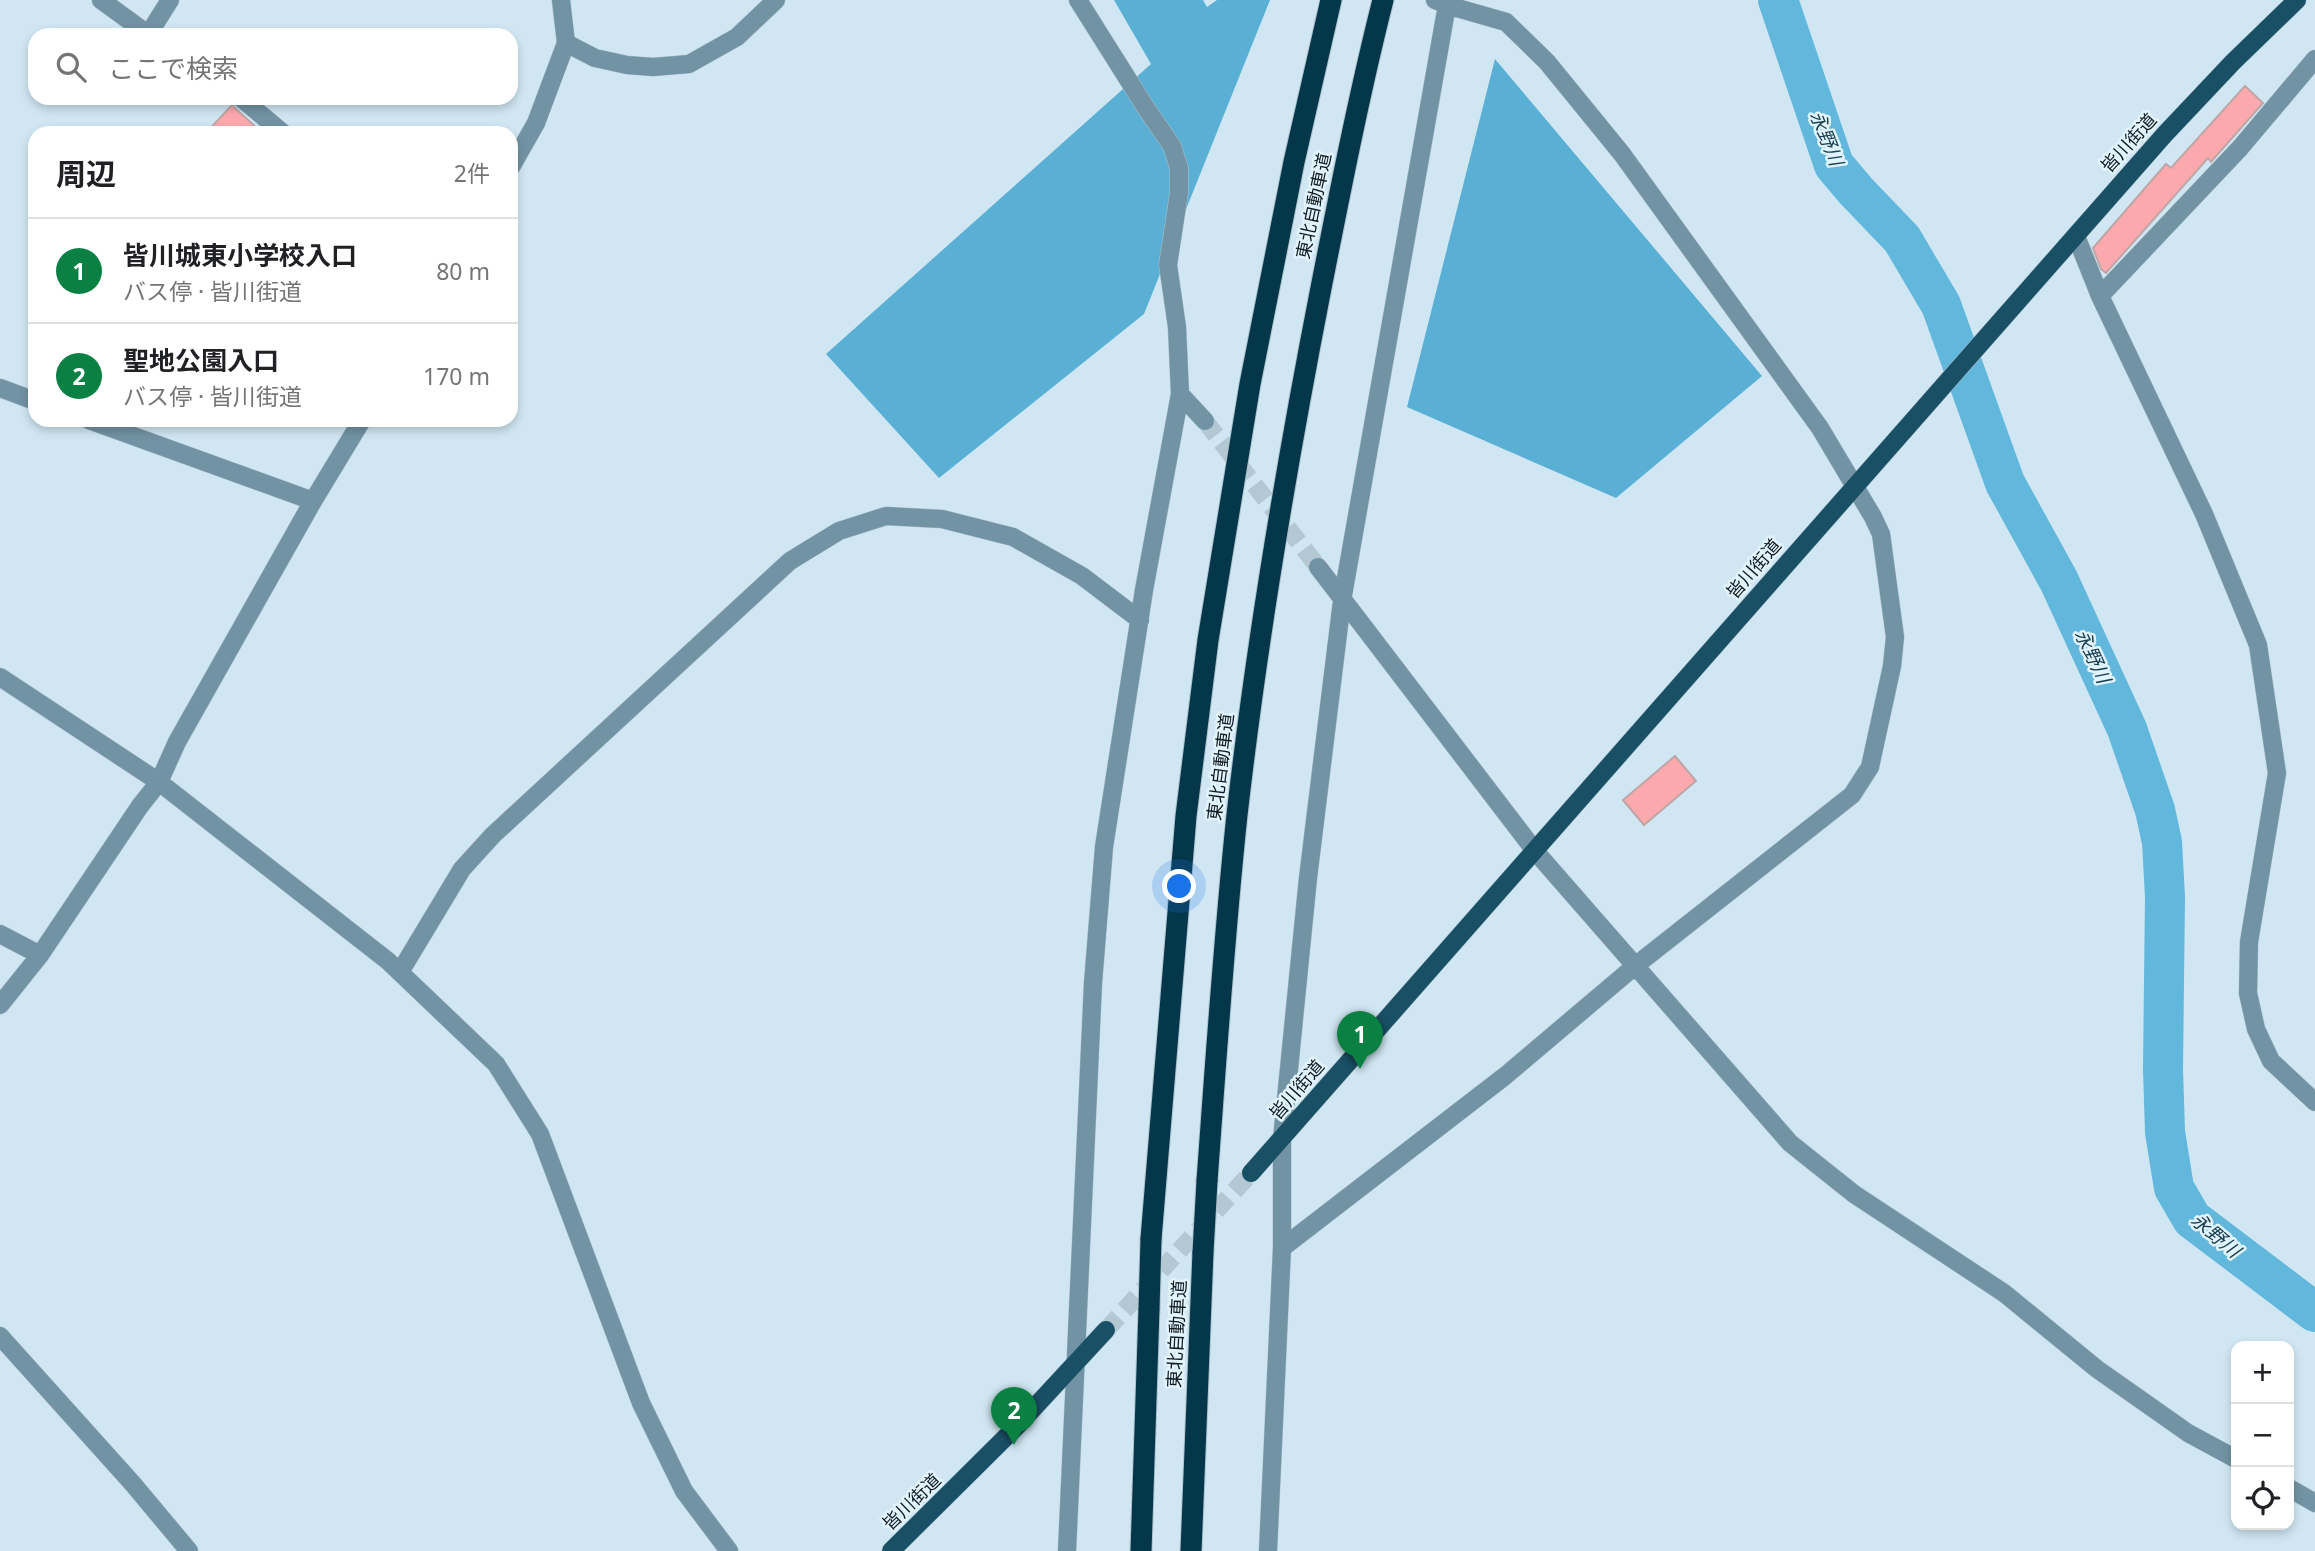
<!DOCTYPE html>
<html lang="ja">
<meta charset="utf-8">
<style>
:root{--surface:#fff;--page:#f6f6f6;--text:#202124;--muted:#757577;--line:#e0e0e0;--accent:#0b8043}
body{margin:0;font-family:"Noto Sans","Noto Sans JP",sans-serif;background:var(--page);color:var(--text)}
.controls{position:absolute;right:21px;bottom:21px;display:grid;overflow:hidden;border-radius:14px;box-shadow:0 4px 10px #0003}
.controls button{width:63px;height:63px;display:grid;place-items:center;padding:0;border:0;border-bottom:2px solid var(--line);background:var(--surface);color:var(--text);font:35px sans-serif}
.you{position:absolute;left:1180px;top:887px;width:24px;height:24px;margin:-18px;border:5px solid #fff;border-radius:50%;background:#1a73e8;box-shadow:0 0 0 10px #1a73e833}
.badge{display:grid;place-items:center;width:46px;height:46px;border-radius:50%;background:var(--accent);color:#fff;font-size:23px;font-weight:700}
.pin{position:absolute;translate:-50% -58px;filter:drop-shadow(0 2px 4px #0008)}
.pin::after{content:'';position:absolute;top:37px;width:24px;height:21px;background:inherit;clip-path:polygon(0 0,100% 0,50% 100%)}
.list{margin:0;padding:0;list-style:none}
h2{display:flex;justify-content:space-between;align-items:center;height:91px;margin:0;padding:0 28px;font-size:30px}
h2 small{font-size:23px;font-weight:400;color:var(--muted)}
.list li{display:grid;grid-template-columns:46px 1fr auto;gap:21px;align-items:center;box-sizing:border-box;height:105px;padding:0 28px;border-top:2px solid var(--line)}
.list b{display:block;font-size:26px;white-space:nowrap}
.list p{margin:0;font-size:23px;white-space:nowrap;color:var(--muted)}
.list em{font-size:23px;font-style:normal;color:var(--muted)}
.icon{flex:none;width:38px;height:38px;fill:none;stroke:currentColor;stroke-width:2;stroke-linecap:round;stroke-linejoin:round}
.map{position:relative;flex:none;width:2315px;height:1551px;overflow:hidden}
.search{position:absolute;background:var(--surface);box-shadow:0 4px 10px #0003;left:28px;top:28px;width:490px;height:77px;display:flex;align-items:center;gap:18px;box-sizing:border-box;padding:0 24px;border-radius:21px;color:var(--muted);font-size:26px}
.panel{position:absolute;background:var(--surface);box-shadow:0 4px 10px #0003;left:28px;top:126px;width:490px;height:301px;border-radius:21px}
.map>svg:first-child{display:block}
.forest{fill:#5aafd4}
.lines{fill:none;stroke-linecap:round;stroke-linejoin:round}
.river{stroke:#62b7dc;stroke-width:40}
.building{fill:#fca9ad;stroke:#bea5a6;stroke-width:2}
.minor-tunnel{stroke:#b4c8d3;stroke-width:18;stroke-dasharray:18 9;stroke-linecap:butt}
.primary-tunnel{stroke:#b4c8d3;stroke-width:18;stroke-dasharray:18 9;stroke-linecap:butt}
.minor-casing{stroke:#aec2cd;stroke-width:19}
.tertiary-casing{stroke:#aec2cd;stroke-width:19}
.primary-casing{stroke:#aec2cd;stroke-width:19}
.motorway-casing{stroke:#aec2cd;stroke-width:23}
.minor{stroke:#7293a4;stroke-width:18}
.tertiary{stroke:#7293a4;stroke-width:18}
.primary{stroke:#1a5066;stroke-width:18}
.motorway{stroke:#05374a;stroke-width:21}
.motorway-bridge-casing{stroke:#aec2cd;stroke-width:23;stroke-linecap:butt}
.motorway-bridge{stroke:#05374a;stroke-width:21}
.labels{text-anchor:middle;stroke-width:5;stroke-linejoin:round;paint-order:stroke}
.street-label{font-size:18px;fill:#121b1f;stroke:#e1f4fd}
.water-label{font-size:19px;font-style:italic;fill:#1b4051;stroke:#e1f4fd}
</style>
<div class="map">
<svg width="2315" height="1551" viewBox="0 0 2315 1551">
<rect width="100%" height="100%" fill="#d0e7f3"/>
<path class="forest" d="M 1114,0 L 1203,0 L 1207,7 L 1217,0 L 1270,0 L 1144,314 L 939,478 L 826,354 L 1151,64 Z
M 1495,59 L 1762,376 L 1616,498 L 1407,407 Z"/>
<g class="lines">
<path class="river" d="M 1778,0 L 1834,165 L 1856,191 L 1902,239 L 1941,305 L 2005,483 L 2059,581 L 2127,729 L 2155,810 L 2162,842 L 2165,897 L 2163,1069 L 2165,1132 L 2174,1188 L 2192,1219 L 2315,1312"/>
</g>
<path class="building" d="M 2245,86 L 2263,103 L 2211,162 L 2208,158 L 2106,273 L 2101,269 L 2093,248 L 2166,164 L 2171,168 Z
M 232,105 L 234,107 L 262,133 L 206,133 Z
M 1675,756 L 1696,781 L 1644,825 L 1623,800 Z"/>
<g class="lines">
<path class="minor-tunnel" d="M 1205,421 L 1318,567"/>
<path class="primary-tunnel" d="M 1106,1330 L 1251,1173"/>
<defs>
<path id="minor" d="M 101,0 L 149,35
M 148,35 L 170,0
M 566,43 L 595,58 L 627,65 L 653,67 L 689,64 L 737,37 L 776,0
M 241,98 L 283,133
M 2076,236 L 2100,296 L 2240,148 L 2315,59
M 2100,296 L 2204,514 L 2258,645 L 2277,773 L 2249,942 L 2248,993 L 2256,1029 L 2271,1061 L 2315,1102
M 0,388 L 35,401
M 1180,394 L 1205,421
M 89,420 L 313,501
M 1318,567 L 1535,851 L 1790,1143 L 1854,1194 L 2004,1293 L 2097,1369 L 2188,1433 L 2236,1459
M 0,934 L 40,955
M 400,972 L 462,869 L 493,835 L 790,561 L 839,531 L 886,516 L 942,519 L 1013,537 L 1082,576 L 1140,620
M 0,1005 L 40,955 L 140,806 L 159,782
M 1282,1248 L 1505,1076 L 1635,966 L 1852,795 L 1870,767 L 1892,666 L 1895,637 L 1881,534 L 1873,517 L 1820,428 L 1622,154 L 1547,62 L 1506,22 L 1447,5
M 0,1336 L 133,1484 L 189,1551
M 2289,1488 L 2315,1503
M 1067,1551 L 1093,983 L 1104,847 L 1144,590 L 1180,394 L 1177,327 L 1168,265 L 1179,193 L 1179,168 L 1172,146 L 1146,108 L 1078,0
M 1268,1551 L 1282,1248 L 1282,1139 L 1308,878 L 1342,601 L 1447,5 L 1435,0"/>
<path id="tertiary" d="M 511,167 L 536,123 L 566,43 L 561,0
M 0,677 L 159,782 L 388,961 L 496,1064 L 540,1134 L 641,1403 L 684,1491 L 729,1551
M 159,782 L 177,742 L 313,501 L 362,420"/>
<path id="primary" d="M 1251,1173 L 2165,134 L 2233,62 L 2297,0
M 891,1551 L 1020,1423 L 1106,1330"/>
<path id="motorway" d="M 1207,1181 C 1216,1059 1224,937 1237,815 C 1257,639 1287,462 1321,288 C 1340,192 1359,95 1383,0
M 1151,1239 L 1186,816 L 1208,640 L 1250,384 L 1294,162 L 1331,0
M 1141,1551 L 1149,1309
M 1191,1551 L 1203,1252"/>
</defs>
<use href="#minor" class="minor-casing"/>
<use href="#tertiary" class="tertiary-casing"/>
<use href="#primary" class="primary-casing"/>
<use href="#motorway" class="motorway-casing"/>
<use href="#minor" class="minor"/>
<use href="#tertiary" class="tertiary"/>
<use href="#primary" class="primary"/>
<use href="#motorway" class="motorway"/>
<defs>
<path id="motorway-bridge" d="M 1203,1252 L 1207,1181
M 1149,1309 L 1151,1239"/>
</defs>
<use href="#motorway-bridge" class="motorway-bridge-casing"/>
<use href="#motorway-bridge" class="motorway-bridge"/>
</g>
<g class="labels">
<g class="street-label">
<text transform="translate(2129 143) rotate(-48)" y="6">皆川街道</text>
<text transform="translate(1314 206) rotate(-78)" y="6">東北自動車道</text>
<text transform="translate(1754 569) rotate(-49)" y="6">皆川街道</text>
<text transform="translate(1221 767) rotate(-83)" y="6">東北自動車道</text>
<text transform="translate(1297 1090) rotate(-49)" y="6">皆川街道</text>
<text transform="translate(1177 1334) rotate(-87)" y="6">東北自動車道</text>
<text transform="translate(912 1502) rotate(-44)" y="6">皆川街道</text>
</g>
<g class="water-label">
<text transform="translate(1827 138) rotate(68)" y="7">永野川</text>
<text transform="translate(2093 656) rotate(65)" y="7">永野川</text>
<text transform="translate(2216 1235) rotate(40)" y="7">永野川</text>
</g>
</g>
</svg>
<div class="controls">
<button>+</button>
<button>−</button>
<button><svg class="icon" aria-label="locate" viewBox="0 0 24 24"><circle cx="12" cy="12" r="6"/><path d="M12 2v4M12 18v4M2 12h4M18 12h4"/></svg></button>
</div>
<div class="you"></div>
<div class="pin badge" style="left:1360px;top:1069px">1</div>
<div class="pin badge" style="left:1014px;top:1445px">2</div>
<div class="search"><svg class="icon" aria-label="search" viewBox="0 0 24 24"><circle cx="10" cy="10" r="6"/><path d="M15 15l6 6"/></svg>ここで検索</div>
<section class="panel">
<h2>周辺<small>2件</small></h2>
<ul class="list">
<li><span class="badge">1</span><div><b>皆川城東小学校入口</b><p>バス停 · 皆川街道</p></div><em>80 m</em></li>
<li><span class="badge">2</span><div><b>聖地公園入口</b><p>バス停 · 皆川街道</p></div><em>170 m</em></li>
</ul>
</section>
</div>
